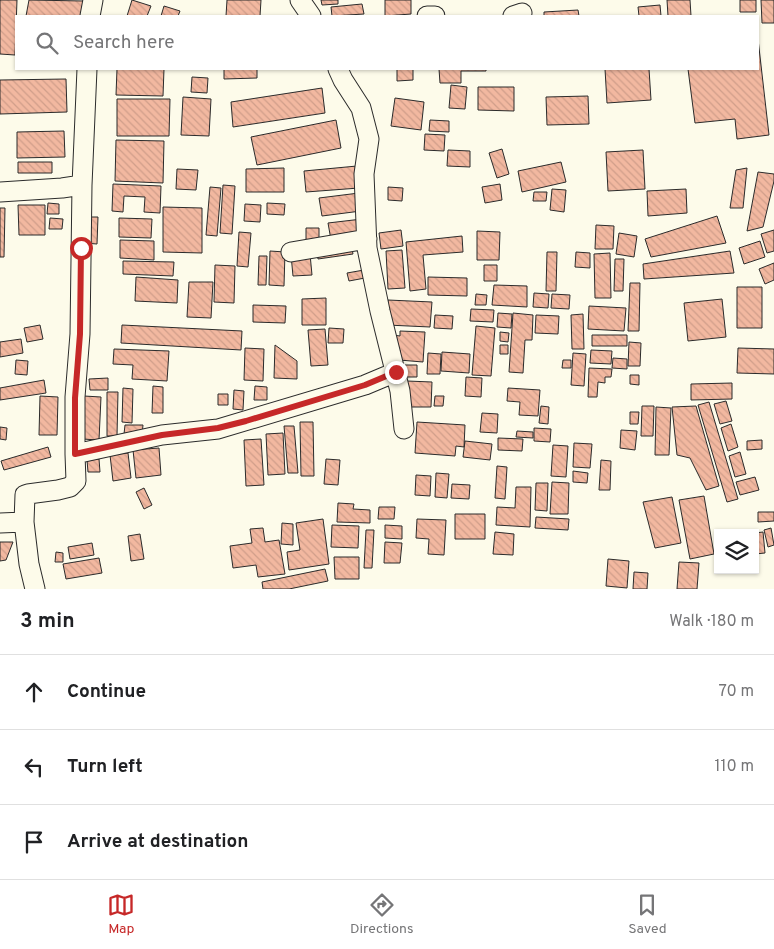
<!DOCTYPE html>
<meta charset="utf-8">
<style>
:root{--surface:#fff;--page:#f2f2f2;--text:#202124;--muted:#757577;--line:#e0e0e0;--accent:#c62828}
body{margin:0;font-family:Overpass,sans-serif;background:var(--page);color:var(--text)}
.controls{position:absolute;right:15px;bottom:15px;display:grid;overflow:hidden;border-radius:0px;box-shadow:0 1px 4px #0004}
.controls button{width:45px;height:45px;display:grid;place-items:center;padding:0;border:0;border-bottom:1px solid var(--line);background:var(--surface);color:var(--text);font:25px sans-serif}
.stop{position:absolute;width:15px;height:15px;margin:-11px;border:4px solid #c62828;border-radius:50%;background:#fff}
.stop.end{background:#c62828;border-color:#fff;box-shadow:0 1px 5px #0008}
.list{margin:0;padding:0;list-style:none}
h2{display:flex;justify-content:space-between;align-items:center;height:65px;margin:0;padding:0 20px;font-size:21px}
h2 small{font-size:16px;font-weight:400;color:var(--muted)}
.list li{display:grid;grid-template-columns:32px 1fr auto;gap:15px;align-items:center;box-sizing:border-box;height:75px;padding:0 20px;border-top:1px solid var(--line)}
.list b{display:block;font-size:19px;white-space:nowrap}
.list em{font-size:16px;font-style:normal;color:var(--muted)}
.icon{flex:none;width:28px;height:28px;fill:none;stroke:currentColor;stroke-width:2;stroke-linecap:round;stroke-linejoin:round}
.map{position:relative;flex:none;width:774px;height:589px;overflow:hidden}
.search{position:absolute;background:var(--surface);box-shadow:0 1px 4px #0004;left:15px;right:15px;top:15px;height:55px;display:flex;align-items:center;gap:12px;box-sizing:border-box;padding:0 18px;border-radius:0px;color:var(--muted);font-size:19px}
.sheet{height:290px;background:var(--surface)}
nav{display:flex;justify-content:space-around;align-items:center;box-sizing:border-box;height:70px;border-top:1px solid var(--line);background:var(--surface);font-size:14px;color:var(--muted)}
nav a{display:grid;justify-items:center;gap:2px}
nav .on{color:var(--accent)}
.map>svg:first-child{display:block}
.building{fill:url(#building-back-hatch);stroke:#2b2b2b}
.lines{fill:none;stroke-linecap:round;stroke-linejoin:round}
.minor-casing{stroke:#2b2b2b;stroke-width:21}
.minor{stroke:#fdfbea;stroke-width:19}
.route{stroke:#c62828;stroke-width:6}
</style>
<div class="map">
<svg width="774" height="589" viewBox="0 0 774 589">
<defs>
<pattern id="building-back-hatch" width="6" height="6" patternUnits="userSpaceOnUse" patternTransform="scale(1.25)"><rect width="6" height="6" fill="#f2b8a0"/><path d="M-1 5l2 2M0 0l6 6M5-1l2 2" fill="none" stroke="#d09e8a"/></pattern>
</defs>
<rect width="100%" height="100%" fill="#fdfbea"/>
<path class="building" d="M 0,0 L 17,0 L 15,55 L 0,54 Z
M 29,0 L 84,1 L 83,16 L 26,16 Z
M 132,0 L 151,6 L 147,16 L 127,16 Z
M 227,0 L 261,0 L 260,16 L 226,16 Z
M 321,0 L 338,0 L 338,4 L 322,5 Z
M 385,0 L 411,0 L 411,14 L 385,16 Z
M 667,0 L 690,0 L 691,16 L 668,16 Z
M 740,0 L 756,0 L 756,12 L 740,12 Z
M 761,0 L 774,0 L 774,23 L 762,23 Z
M 362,4 L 364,14 L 332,16 L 331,7 Z
M 660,5 L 661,16 L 639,16 L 638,7 Z
M 164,6 L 180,11 L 178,16 L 161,16 Z
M 578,10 L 579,16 L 544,16 L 544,12 Z
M 758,39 L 769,135 L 737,139 L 735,119 L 695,123 L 688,69 L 758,69 Z
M 117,69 L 164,69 L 163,96 L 116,95 Z
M 224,69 L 257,69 L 257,78 L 224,79 Z
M 397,69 L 413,69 L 413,80 L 397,81 Z
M 439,69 L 486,69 L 486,71 L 461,71 L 461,83 L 440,83 Z
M 605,69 L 649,69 L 651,100 L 607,103 Z
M 192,77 L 208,78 L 207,93 L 191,92 Z
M 66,79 L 67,112 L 0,114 L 0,80 Z
M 451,85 L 467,87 L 465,109 L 449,108 Z
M 478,87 L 514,87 L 514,111 L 478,110 Z
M 322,88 L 325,113 L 233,127 L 231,102 Z
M 588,96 L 589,124 L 547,125 L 546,97 Z
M 183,97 L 211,99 L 209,136 L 181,135 Z
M 395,98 L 424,102 L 421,130 L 391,126 Z
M 117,99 L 170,99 L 169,136 L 117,136 Z
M 336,120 L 341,148 L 257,165 L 251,137 Z
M 430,120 L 449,121 L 449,132 L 429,131 Z
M 64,131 L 65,157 L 17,158 L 17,132 Z
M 425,134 L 445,135 L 444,151 L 424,150 Z
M 116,140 L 164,141 L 163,183 L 115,181 Z
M 502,149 L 509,174 L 497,178 L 489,153 Z
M 448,150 L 470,151 L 470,167 L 447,166 Z
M 643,150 L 645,189 L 608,191 L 606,152 Z
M 18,162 L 52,162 L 52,173 L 18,173 Z
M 561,162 L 566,182 L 522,192 L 518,171 Z
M 357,166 L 359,188 L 306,192 L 304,171 Z
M 284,168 L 284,192 L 246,192 L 246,169 Z
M 747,168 L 743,208 L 730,208 L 736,170 Z
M 177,169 L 198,170 L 196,190 L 176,189 Z
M 758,172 L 774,174 L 774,181 L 763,227 L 747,231 Z
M 113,184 L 161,186 L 160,213 L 144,212 L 145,197 L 124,196 L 123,212 L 112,211 Z
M 500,184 L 502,200 L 485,203 L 482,187 Z
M 223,185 L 235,186 L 232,234 L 220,233 Z
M 210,187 L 221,188 L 217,236 L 206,235 Z
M 388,187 L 403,188 L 402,201 L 388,200 Z
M 552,189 L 566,190 L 564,212 L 550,210 Z
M 686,189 L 687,213 L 648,216 L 647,191 Z
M 534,192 L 547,192 L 546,201 L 533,201 Z
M 359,193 L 361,211 L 322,216 L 319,198 Z
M 48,203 L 59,204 L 59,214 L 47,214 Z
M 267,203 L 285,204 L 284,215 L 267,214 Z
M 245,204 L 261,205 L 260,222 L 244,221 Z
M 18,205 L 45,205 L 45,235 L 19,235 Z
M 163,207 L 202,208 L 202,253 L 163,252 Z
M 0,208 L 5,208 L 4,257 L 0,257 Z
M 717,216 L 726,243 L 651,257 L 645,239 Z
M 85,217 L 98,217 L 97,244 L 84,243 Z
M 50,218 L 63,219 L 62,229 L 49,229 Z
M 119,218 L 152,219 L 151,238 L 119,237 Z
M 362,219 L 364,236 L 331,240 L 328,223 Z
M 596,225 L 614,226 L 613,249 L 595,249 Z
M 306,228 L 319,228 L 319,243 L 306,244 Z
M 401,230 L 403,246 L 381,249 L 379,233 Z
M 774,230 L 774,251 L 767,253 L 761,234 Z
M 477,231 L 500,232 L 499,260 L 477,260 Z
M 239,232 L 251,233 L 248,267 L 237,266 Z
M 619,233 L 637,236 L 634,257 L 616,254 Z
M 462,236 L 463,252 L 423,255 L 426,289 L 410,291 L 406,242 Z
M 120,240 L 154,241 L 154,260 L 120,258 Z
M 760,241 L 765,257 L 744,264 L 739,248 Z
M 351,244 L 353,254 L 318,259 L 316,249 Z
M 402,250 L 405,288 L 388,289 L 386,251 Z
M 270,251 L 285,252 L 284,286 L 269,285 Z
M 730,251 L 734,273 L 644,279 L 643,264 Z
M 547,252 L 557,252 L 556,291 L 546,291 Z
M 576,252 L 590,253 L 590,268 L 575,267 Z
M 610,253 L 611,298 L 595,298 L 594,254 Z
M 310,254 L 312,275 L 293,276 L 291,255 Z
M 259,256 L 267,256 L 266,285 L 258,285 Z
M 615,259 L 624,259 L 623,291 L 614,291 Z
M 123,261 L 174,262 L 173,276 L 123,274 Z
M 774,263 L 774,280 L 765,284 L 759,269 Z
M 215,265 L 235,266 L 234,303 L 214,302 Z
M 484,265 L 497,265 L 497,281 L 484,281 Z
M 364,270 L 365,278 L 349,281 L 347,273 Z
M 136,277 L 178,280 L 177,303 L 135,301 Z
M 428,277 L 467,278 L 467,296 L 428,295 Z
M 189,282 L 213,282 L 211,318 L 187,317 Z
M 630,283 L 640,283 L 639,331 L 628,331 Z
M 494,285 L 527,286 L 527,307 L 492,305 Z
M 737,287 L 762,287 L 762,328 L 737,328 Z
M 534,293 L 549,294 L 548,308 L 533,307 Z
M 476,294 L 487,295 L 486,305 L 475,305 Z
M 552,294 L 570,295 L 569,309 L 551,308 Z
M 326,298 L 326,325 L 302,325 L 302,299 Z
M 722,299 L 726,337 L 688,341 L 684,303 Z
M 388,300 L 432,302 L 430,327 L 387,325 Z
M 253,305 L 286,306 L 285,323 L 253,322 Z
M 589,306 L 626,308 L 624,331 L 588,329 Z
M 471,309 L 494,310 L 493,322 L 470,321 Z
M 498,313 L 512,314 L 511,328 L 497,327 Z
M 513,313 L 533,315 L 532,340 L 525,340 L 523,373 L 509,372 Z
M 583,314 L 584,349 L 572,349 L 571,315 Z
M 435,315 L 453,316 L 452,329 L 434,328 Z
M 536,315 L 559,316 L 558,334 L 535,333 Z
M 40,325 L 43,339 L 27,342 L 24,328 Z
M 122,325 L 242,331 L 241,350 L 121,343 Z
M 476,326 L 495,328 L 491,376 L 472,375 Z
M 329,328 L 344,329 L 343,343 L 328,343 Z
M 325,329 L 328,365 L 311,366 L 308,330 Z
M 400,331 L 425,332 L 423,362 L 399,360 L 400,350 L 392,350 L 393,335 L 400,336 Z
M 500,332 L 509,333 L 508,342 L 500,341 Z
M 592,335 L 627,335 L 627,346 L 592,346 Z
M 21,339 L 23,353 L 0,357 L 0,342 Z
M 629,342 L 641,343 L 640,366 L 628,366 Z
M 275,345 L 297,361 L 297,379 L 274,378 Z
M 500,345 L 508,345 L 508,354 L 500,354 Z
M 245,348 L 264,349 L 263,381 L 244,380 Z
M 738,348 L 774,349 L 774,374 L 737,373 Z
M 114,349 L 169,351 L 167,381 L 132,379 L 133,365 L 113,364 Z
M 591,350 L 612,351 L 611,364 L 590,363 Z
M 442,352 L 470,354 L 469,373 L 441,371 Z
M 428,353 L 441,354 L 440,374 L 427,374 Z
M 573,353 L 586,354 L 584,386 L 571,385 Z
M 613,358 L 627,359 L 627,369 L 612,368 Z
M 16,360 L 28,361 L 27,375 L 15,374 Z
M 563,360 L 571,360 L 571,368 L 562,368 Z
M 405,365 L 417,365 L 417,377 L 405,377 Z
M 589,368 L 612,369 L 611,377 L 605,377 L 605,383 L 598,382 L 597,397 L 588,397 Z
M 630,375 L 639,375 L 639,385 L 630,384 Z
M 466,377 L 482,378 L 481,397 L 465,396 Z
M 108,378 L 108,390 L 90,390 L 89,379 Z
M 44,380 L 46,393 L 0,400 L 0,388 Z
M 407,381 L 432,382 L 431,407 L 406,407 Z
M 732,383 L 732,399 L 691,400 L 691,384 Z
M 153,386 L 163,387 L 163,413 L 152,413 Z
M 255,386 L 267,387 L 267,400 L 254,400 Z
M 123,388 L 133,389 L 132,423 L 122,422 Z
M 508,388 L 540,390 L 538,416 L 519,415 L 520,402 L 507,401 Z
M 234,390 L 244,391 L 243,410 L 233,409 Z
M 107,392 L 118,392 L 117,436 L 107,436 Z
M 218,394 L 228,394 L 228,405 L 218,405 Z
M 40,396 L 58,397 L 57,435 L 39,435 Z
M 84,396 L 101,397 L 99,440 L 82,439 Z
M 435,396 L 444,396 L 443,406 L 434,406 Z
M 726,401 L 732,421 L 720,424 L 714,404 Z
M 709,402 L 738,499 L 727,502 L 698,405 Z
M 541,406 L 549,407 L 548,424 L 539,423 Z
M 642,406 L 654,406 L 653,436 L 641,436 Z
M 696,406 L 719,486 L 706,490 L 690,458 L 677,455 L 672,407 Z
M 656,407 L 671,408 L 669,455 L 655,455 Z
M 630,412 L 639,412 L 638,424 L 630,424 Z
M 482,413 L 498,414 L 497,433 L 480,432 Z
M 300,422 L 313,422 L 314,476 L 301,476 Z
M 417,422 L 465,425 L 464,447 L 456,446 L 455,456 L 415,453 Z
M 731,424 L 738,447 L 728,451 L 721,428 Z
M 125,425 L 143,425 L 142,435 L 124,434 Z
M 284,426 L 294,426 L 298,473 L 288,473 Z
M 0,427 L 7,428 L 6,440 L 0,439 Z
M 534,428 L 551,429 L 550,442 L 534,441 Z
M 621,430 L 637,431 L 635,450 L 620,448 Z
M 517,431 L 533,432 L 533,438 L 516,437 Z
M 283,433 L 285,474 L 268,475 L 266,434 Z
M 498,438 L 523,439 L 522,451 L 498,450 Z
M 261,439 L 264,485 L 246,486 L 244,440 Z
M 762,440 L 762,449 L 747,450 L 747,441 Z
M 465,441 L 492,444 L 490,460 L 463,457 Z
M 574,443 L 592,444 L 590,468 L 573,467 Z
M 553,445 L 568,446 L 566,477 L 551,476 Z
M 48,447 L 51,457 L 4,470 L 1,461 Z
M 159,448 L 161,475 L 136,478 L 133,450 Z
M 740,452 L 746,474 L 735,477 L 729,456 Z
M 128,453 L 131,478 L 113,481 L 110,455 Z
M 99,459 L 100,472 L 88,472 L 87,460 Z
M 326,459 L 340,460 L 338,485 L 324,484 Z
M 601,460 L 611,461 L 610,490 L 599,490 Z
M 497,466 L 507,467 L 505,499 L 495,498 Z
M 573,471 L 588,473 L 587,483 L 573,482 Z
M 436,473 L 449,474 L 447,498 L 435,497 Z
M 416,475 L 431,476 L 430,496 L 415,495 Z
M 755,477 L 759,490 L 740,495 L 736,482 Z
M 552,482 L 569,483 L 568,514 L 550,514 Z
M 536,483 L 548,483 L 547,511 L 535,510 Z
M 452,484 L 470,485 L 469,499 L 451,498 Z
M 516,487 L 531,487 L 530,527 L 496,525 L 497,507 L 515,508 Z
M 144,488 L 152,505 L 144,509 L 136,492 Z
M 704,496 L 714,554 L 690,559 L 679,500 Z
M 672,497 L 681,543 L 655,548 L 643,502 Z
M 338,503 L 354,504 L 353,509 L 370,510 L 370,523 L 337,522 Z
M 379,507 L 395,507 L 394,519 L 378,519 Z
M 758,512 L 774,512 L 774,521 L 758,522 Z
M 455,514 L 485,514 L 485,539 L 455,539 Z
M 536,517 L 569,519 L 568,530 L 535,528 Z
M 323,519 L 329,564 L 289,570 L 287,552 L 300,550 L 296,523 Z
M 417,519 L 446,520 L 444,555 L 428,554 L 429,539 L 416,538 Z
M 282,523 L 293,524 L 293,545 L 281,544 Z
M 332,525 L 359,526 L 358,548 L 331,547 Z
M 385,525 L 402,526 L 402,539 L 385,538 Z
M 263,528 L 265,542 L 279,540 L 285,574 L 258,577 L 256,565 L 233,568 L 230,546 L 252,543 L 250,529 Z
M 771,528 L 774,545 L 768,547 L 764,530 Z
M 366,530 L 374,530 L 372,568 L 364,568 Z
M 495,532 L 514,534 L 513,555 L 493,554 Z
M 763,532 L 765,553 L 755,554 L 755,533 Z
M 140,534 L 144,559 L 131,561 L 128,536 Z
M 0,542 L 13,542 L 6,560 L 0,561 Z
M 385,542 L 402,543 L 400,563 L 384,563 Z
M 92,543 L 94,555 L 70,559 L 68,547 Z
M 56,552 L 63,553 L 63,562 L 55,562 Z
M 334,557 L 359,557 L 359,579 L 335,579 Z
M 99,558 L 102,573 L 66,579 L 63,564 Z
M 608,559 L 629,561 L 627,588 L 606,586 Z
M 679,562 L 699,563 L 697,589 L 677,589 Z
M 325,569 L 328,581 L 289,589 L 263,589 L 262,582 Z
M 634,572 L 648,573 L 647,589 L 633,589 Z"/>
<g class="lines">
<defs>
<path id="minor" d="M 300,0 L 311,16
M 90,16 L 93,0
M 427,16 L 435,16
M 513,16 L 522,13
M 338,69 L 343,80 L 361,108 L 369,139 L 364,174 L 367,248 L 380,311 L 400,391 L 404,429
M 0,192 L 62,188 L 82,185
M 291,252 L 367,239
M 75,454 L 75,397 L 80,334 L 82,185 L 87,69
M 24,522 L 29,564 L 35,589
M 0,523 L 24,522 L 25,495 L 28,494 L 58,490 L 70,487 L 76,481 L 75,454 L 162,435 L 218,429 L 365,385 L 396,372"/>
</defs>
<use href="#minor" class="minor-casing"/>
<use href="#minor" class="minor"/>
</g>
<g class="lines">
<path class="route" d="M 81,248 L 80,334 L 75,398 L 75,454 L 162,435 L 218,428 L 246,421 L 365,385 L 396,372"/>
</g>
</svg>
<div class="controls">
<button><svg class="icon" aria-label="layers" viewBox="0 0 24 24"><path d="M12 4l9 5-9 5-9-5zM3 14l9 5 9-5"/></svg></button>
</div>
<div class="stop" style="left:81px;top:248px"></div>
<div class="stop end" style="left:396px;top:372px"></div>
<div class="search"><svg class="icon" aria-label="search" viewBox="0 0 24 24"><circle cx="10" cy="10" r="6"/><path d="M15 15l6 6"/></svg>Search here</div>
</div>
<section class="sheet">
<h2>3 min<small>Walk · 180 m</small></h2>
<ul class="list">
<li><svg class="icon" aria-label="ahead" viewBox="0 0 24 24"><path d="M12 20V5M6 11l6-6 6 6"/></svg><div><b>Continue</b></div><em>70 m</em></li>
<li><svg class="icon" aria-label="left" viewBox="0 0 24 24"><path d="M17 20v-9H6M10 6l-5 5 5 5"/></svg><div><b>Turn left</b></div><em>110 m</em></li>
<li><svg class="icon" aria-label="arrive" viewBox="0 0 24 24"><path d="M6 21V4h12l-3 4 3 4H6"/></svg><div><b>Arrive at destination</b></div></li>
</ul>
</section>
<nav>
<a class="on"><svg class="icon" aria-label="map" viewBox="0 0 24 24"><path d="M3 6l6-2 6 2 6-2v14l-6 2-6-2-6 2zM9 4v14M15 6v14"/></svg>Map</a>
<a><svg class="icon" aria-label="directions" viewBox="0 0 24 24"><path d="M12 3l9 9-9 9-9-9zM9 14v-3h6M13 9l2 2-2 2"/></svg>Directions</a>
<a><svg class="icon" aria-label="saved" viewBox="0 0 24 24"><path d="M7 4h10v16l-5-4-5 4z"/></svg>Saved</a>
</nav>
